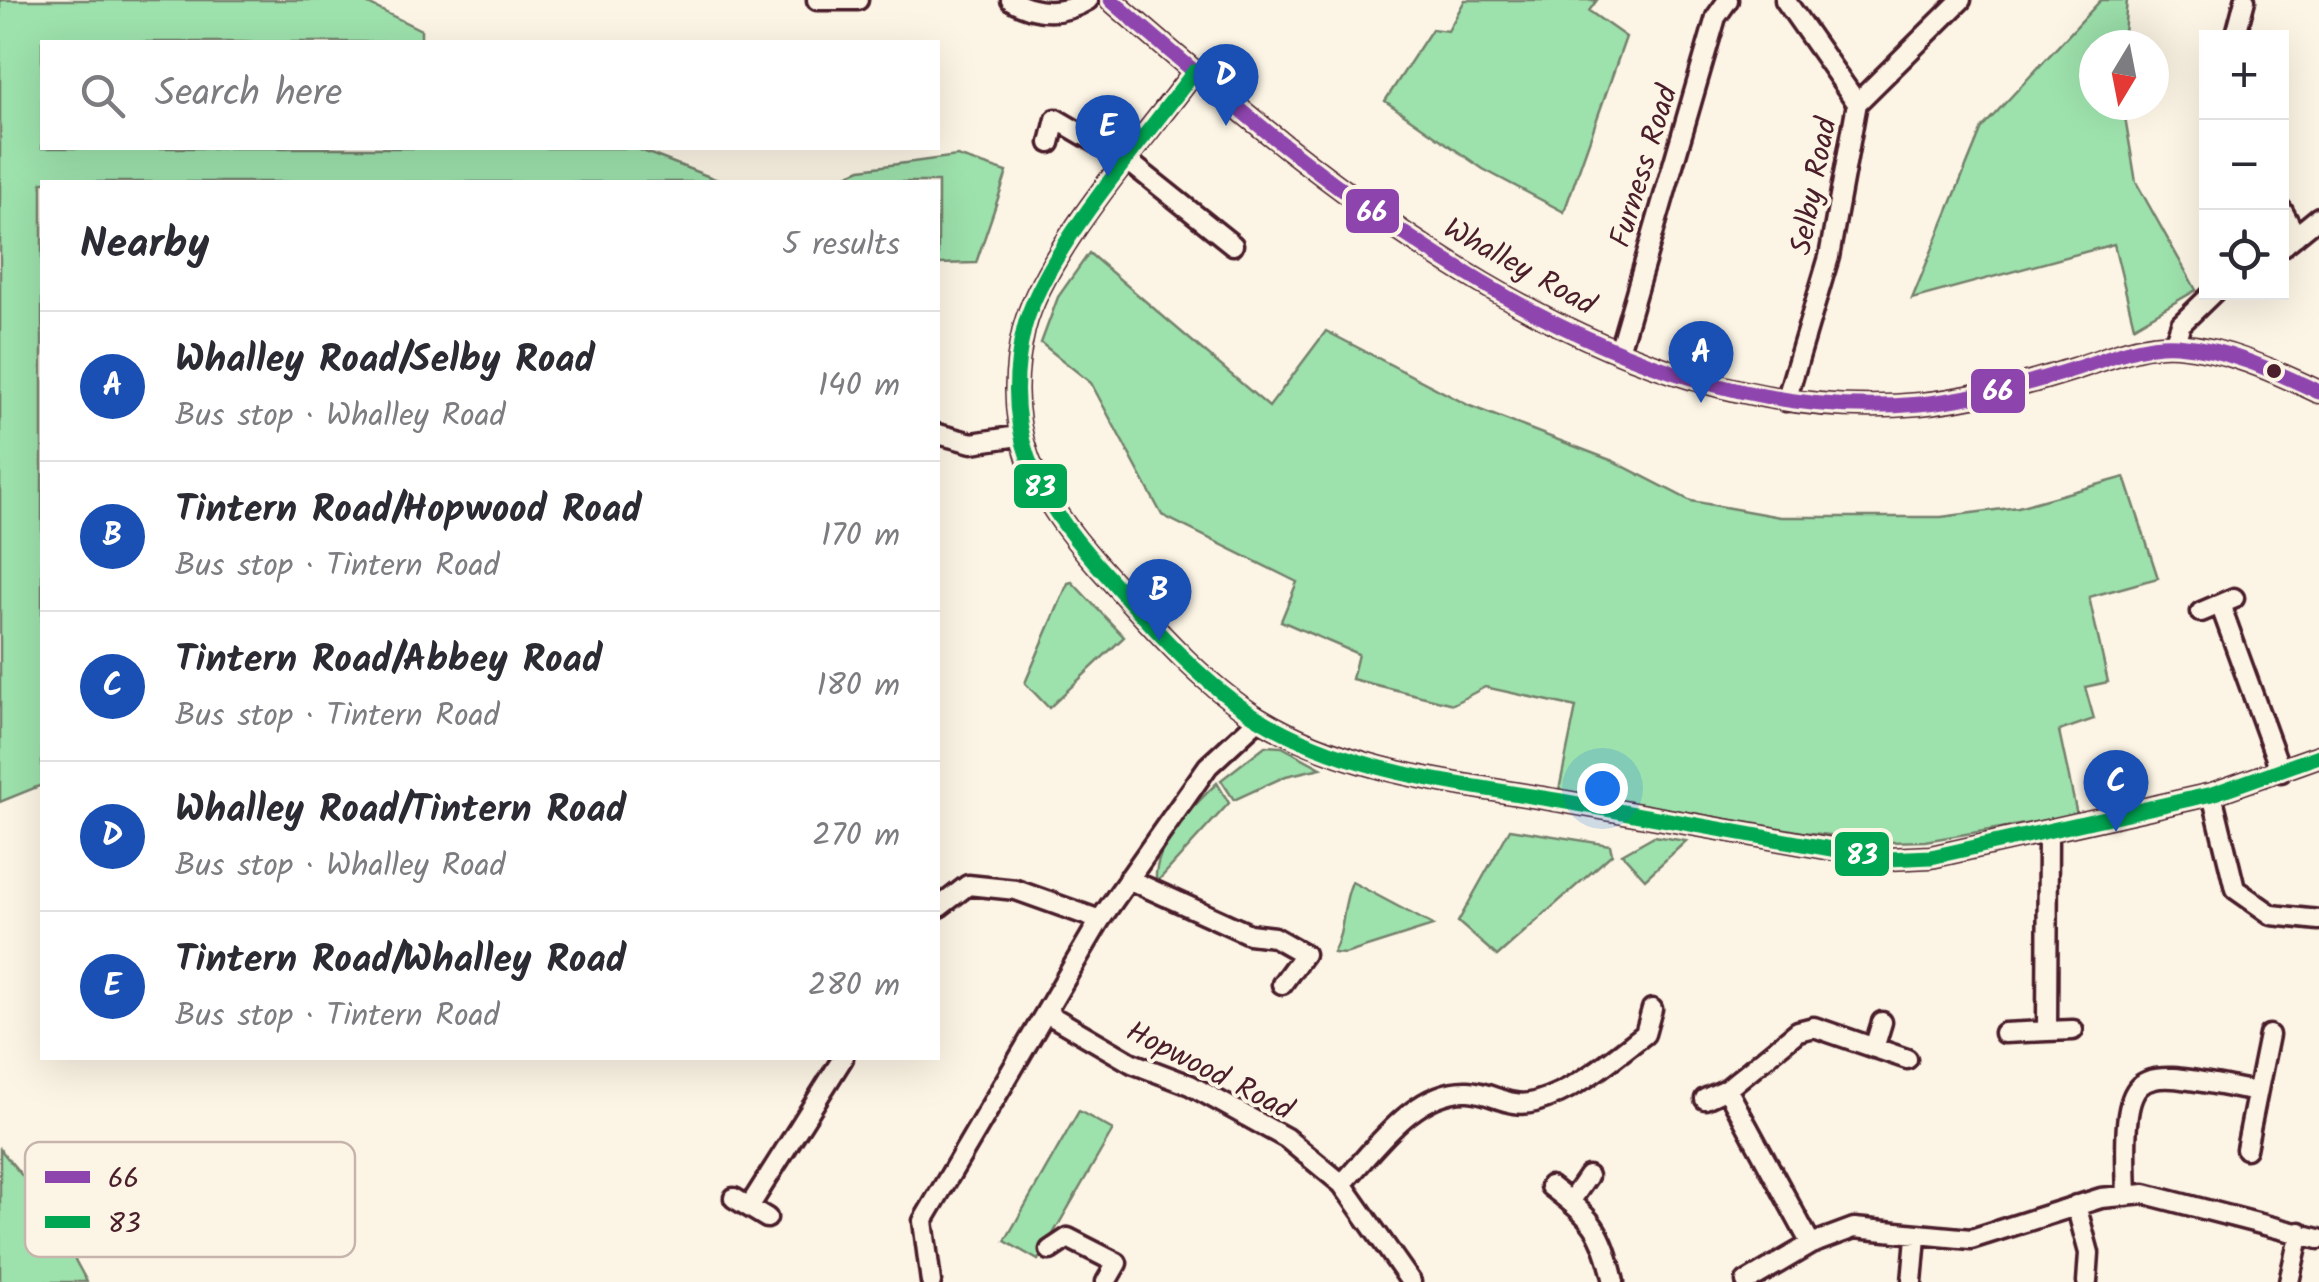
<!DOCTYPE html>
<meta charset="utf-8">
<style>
:root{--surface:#fff;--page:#f7f7f7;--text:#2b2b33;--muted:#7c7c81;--line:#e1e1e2;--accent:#1f6fb2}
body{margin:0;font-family:Kalam,sans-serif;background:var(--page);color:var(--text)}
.controls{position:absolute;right:30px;top:30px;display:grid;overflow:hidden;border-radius:0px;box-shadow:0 10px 40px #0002}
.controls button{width:90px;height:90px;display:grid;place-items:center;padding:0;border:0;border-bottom:2px solid var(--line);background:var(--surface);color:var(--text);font:50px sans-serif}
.compass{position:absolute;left:2079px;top:30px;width:90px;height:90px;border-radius:50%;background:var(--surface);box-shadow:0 10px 40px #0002;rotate:190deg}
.you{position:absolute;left:1602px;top:788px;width:35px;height:35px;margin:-25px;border:8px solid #fff;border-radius:50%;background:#1a73e8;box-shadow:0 0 0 15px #1a73e833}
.badge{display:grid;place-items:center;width:65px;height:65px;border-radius:50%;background:var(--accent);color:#fff;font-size:32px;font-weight:700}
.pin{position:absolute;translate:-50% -82px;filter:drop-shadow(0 2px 5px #0008)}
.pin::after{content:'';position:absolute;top:52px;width:35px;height:30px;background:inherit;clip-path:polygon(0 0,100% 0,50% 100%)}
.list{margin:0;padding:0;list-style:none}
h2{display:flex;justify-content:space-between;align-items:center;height:130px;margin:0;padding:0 40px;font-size:42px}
h2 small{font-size:32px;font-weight:400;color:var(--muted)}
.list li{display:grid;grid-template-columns:65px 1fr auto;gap:30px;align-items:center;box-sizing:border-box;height:150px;padding:0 40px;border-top:2px solid var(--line)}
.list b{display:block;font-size:38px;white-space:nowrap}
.list p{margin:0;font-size:32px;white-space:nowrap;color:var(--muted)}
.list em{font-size:32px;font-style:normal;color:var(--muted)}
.icon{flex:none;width:55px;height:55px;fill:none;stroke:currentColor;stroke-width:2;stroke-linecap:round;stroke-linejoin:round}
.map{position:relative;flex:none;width:2319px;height:1282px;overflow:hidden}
.search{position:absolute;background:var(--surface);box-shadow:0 10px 40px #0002;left:40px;top:40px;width:900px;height:110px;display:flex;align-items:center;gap:25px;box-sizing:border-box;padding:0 35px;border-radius:0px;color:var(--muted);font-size:38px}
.panel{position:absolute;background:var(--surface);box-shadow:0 10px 40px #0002;left:40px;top:180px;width:900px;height:880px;border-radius:0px}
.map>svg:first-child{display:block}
.green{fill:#9de1ac;stroke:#74806c;stroke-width:2.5}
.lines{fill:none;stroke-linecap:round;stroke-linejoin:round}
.minor-casing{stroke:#4a1f2b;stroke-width:25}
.minor{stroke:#fcf5e5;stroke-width:18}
.bus-1-casing{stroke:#fcf5e5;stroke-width:22}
.bus-2-casing{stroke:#fcf5e5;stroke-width:22}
.bus-1{stroke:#8e44ad;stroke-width:15}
.bus-2{stroke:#00a651;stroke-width:15}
.bus-dot{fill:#4a1f2b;stroke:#fcf5e5;stroke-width:4}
.labels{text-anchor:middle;stroke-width:8;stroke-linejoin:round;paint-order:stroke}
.street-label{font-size:30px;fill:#4a1f2b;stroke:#fcf5e5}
.key{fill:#fcf5e5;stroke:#c7b5ad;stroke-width:2.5}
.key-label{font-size:28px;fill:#4a1f2b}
.line-badge{stroke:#fcf5e5;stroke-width:4}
.badge-label{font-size:28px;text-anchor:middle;font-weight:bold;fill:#fff}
</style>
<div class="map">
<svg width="2319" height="1282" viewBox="0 0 2319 1282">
<rect width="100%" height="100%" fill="#fcf5e5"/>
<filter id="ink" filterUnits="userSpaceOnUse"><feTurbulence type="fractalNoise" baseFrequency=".01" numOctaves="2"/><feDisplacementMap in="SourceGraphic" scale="20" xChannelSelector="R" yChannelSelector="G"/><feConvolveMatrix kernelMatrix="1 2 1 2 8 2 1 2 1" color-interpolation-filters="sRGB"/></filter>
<g filter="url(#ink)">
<path class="green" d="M 0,0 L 360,0 L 421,30 L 421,42 L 42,42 L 42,148 L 635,148 L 723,182 L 42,182 L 42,785 L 0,802 Z
M 1465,0 L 1597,0 L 1589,11 L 1626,37 L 1564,212 L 1483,169 L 1385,101 L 1432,29 L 1448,31 Z
M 2101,0 L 2127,0 L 2123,45 L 2094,45 L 2094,105 L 2123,105 L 2136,182 L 2196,290 L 2134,326 L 2114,244 L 1912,299 L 1982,128 Z
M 957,156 L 1007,172 L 976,263 L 938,264 L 938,182 L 830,182 L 861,169 Z
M 1089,253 L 1269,407 L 1326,331 L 1470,406 L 1613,461 L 1691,501 L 1780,517 L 1941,517 L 2018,507 L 2125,477 L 2158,578 L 2089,597 L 2108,682 L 2085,687 L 2094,719 L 2059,731 L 2077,815 L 1925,841 L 1890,842 L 1803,832 L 1559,790 L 1576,707 L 1485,687 L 1453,704 L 1352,679 L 1358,654 L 1281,621 L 1297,582 L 1162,515 L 1091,383 L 1041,343 L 1058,297 Z
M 1072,582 L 1124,637 L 1049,708 L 1025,683 L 1068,583 Z
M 1265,746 L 1282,747 L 1321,768 L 1286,776 L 1234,800 L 1221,780 Z
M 1217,783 L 1229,803 L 1156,883 C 1153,845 1191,808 1217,783 Z
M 1510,829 L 1610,845 L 1612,854 L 1497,956 L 1458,922 Z
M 1654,836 L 1686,841 L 1645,879 L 1622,854 Z
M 1352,882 L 1431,924 L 1433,926 L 1345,954 L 1333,953 C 1346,927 1341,907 1352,882 Z
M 1079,1111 L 1113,1130 L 1038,1260 L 1005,1241 Z
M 0,1149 L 43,1201 L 87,1282 L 0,1282 Z"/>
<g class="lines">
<defs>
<path id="minor" d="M 817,0 L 858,0
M 1011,0 C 1036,15 1064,15 1088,0
M 1111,0 C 1326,187 1616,433 1920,404 C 1973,399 2024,385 2074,369 C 2107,359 2142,342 2177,345 C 2228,349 2274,371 2319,392
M 1785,0 L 1857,103 L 1829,257 L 1786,401
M 2235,38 L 2245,0
M 1194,72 C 1145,138 1043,253 1024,329 C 1000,430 1034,494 1100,568 C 1147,620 1198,681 1258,718 C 1350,774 1458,783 1561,801 C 1670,820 1779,840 1888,859 L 1931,857 L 2212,794 L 2319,756
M 1857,103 L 1961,0
M 1050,143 L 1056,119 L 1128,161 L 1233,245
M 2282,210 L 2296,236
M 2282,247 L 2319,217
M 2174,344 L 2181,324 L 2214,292
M 1619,351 L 1716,17 L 1728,0
M 938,434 L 972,443 L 1018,436
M 2220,604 L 2281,772
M 2201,612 L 2234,598
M 2212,794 L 2235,889 L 2272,915 L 2319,920
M 1128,879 L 1249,934 L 1274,937 L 1304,954 L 1282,984
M 938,908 L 968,885 L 1016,890 L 1100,920
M 1048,1014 L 1132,1063 L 1190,1085 L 1286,1138 L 1342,1184 L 1411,1282
M 2047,1031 L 2073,1030
M 2004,1033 L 2047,1031 L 2048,831
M 1874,1048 L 1882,1022
M 1705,1099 L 1727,1089
M 2246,1149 L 2269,1035
M 1342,1184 C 1374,1150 1415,1089 1468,1091 C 1492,1092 1509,1109 1535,1102 C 1577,1090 1611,1060 1645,1034 L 1652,1009
M 1550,1186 C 1593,1219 1602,1229 1614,1282
M 2127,1196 C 2122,1057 2132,1069 2257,1092
M 734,1198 L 767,1218
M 1570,1202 L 1588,1176
M 2076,1205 L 2089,1253 L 2087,1282
M 749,1207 L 843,1058
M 1811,1244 L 1727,1089 L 1798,1031 L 1814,1027 L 1907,1059
M 1050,1250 L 1068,1238 L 1117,1263 L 1106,1282
M 931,1282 L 923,1221 L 1100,920 L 1208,766 L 1259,719
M 1746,1282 L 1811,1244 L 1854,1228 L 1971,1239 L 2101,1198 L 2145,1194 L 2319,1239
M 1912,1282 L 1916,1237
M 2289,1282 L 2300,1232"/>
</defs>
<use href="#minor" class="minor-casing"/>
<use href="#minor" class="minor"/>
<defs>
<path id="bus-1" d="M 1111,0 C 1326,187 1616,433 1920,404 C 1973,399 2024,385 2074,369 C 2107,359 2142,342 2177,345 C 2228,349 2274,371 2319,392"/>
<path id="bus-2" d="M 1194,72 C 1145,138 1043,253 1024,329 C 1000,430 1034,494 1100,568 C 1147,620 1198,681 1258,718 C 1350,774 1458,783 1561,801 C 1670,820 1779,840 1888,859 L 1931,857 L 2212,794 L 2319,756"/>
</defs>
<use href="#bus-1" class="bus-1-casing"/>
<use href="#bus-2" class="bus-2-casing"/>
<use href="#bus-1" class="bus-1"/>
<use href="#bus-2" class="bus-2"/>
</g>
</g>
<circle class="bus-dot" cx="2274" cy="371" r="9"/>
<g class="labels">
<g class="street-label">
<text transform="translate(1643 166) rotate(-73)" y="10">Furness Road</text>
<text transform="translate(1813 186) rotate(-79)" y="10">Selby Road</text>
<text transform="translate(1520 266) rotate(29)" y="10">Whalley Road</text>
<text transform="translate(1210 1070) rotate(27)" y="10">Hopwood Road</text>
</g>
</g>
<rect x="25" y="1142" width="330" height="115" rx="15" class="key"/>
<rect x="45" y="1171" width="45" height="12" fill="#8e44ad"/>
<rect x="45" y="1216" width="45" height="12" fill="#00a651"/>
<g class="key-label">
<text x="108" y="1187">66</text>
<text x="108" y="1232">83</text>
</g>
<g class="line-badge">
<rect x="1344" y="187" width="57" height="48" rx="10" fill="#8e44ad"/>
<rect x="1969" y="367" width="58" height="48" rx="10" fill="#8e44ad"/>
<rect x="1012" y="462" width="57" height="48" rx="10" fill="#00a651"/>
<rect x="1833" y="830" width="58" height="48" rx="10" fill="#00a651"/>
</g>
<g class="badge-label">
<text x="1372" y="221">66</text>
<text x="1998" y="400">66</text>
<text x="1040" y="496">83</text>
<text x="1862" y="864">83</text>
</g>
</svg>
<div class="controls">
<button>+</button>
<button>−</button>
<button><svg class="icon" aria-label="locate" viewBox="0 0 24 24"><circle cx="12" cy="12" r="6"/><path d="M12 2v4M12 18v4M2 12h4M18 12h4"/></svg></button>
</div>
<svg class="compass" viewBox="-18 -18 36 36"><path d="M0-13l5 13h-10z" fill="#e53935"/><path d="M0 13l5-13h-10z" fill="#7c7c81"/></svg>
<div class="you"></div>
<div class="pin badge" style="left:1701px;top:403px;background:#1a4fb4">A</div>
<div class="pin badge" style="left:1159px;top:641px;background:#1a4fb4">B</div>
<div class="pin badge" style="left:2116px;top:832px;background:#1a4fb4">C</div>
<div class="pin badge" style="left:1226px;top:126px;background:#1a4fb4">D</div>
<div class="pin badge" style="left:1108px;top:177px;background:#1a4fb4">E</div>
<div class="search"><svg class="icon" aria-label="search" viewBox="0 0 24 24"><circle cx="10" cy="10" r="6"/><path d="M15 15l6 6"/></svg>Search here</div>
<section class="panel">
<h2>Nearby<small>5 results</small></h2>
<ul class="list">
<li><span class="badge" style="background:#1a4fb4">A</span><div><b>Whalley Road/Selby Road</b><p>Bus stop · Whalley Road</p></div><em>140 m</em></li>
<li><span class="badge" style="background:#1a4fb4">B</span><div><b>Tintern Road/Hopwood Road</b><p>Bus stop · Tintern Road</p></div><em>170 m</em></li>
<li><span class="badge" style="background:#1a4fb4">C</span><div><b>Tintern Road/Abbey Road</b><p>Bus stop · Tintern Road</p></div><em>180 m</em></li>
<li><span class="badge" style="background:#1a4fb4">D</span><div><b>Whalley Road/Tintern Road</b><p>Bus stop · Whalley Road</p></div><em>270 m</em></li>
<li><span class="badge" style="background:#1a4fb4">E</span><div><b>Tintern Road/Whalley Road</b><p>Bus stop · Tintern Road</p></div><em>280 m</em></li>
</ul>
</section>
</div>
